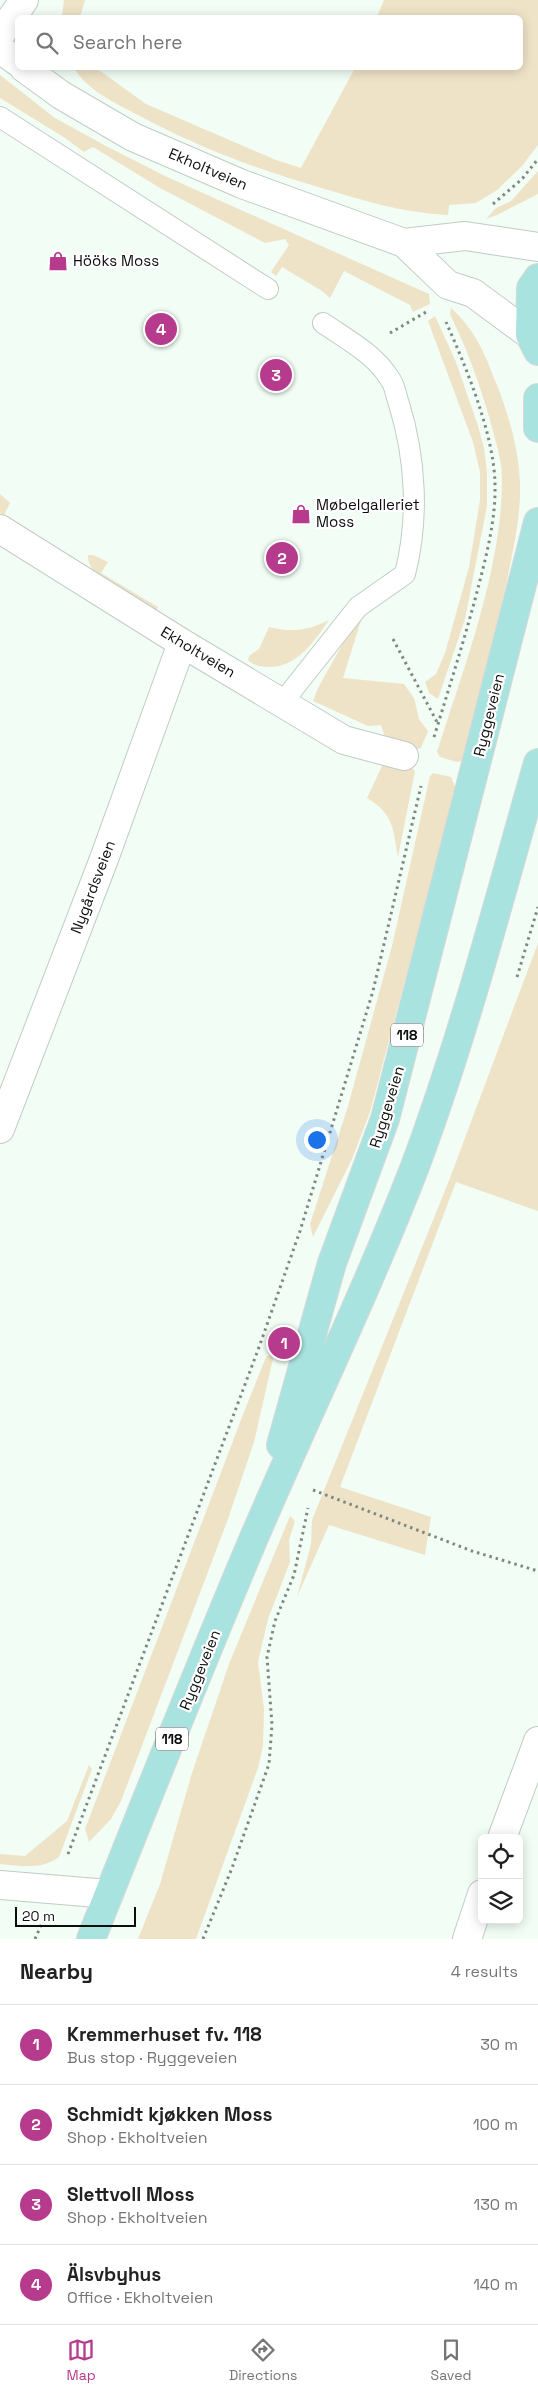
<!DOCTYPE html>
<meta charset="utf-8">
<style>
:root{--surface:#fff;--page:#f6f6f6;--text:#222;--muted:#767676;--line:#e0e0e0;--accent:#b73b8c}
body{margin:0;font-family:"Space Grotesk",sans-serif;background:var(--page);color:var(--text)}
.controls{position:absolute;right:15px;bottom:15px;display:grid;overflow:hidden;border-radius:8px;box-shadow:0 2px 12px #0003}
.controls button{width:45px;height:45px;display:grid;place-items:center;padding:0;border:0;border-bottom:1px solid var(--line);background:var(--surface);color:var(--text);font:25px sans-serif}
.scale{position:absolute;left:15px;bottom:12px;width:121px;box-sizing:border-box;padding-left:5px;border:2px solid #0b0e0c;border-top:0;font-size:14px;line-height:18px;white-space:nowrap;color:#0b0e0c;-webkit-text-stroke:4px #fff;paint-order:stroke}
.you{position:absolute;left:316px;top:1139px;width:18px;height:18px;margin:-12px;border:4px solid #fff;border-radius:50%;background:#1a73e8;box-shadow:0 0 0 8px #1a73e833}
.badge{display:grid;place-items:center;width:32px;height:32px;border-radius:50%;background:var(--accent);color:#fff;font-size:16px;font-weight:700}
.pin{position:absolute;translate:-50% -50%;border:2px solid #fff;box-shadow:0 1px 5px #0006}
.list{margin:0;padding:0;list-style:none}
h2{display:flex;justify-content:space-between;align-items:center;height:65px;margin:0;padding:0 20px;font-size:21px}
h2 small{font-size:16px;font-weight:400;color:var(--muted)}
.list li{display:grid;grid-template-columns:32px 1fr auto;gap:15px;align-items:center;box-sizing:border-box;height:80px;padding:0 20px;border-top:1px solid var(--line)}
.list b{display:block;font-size:19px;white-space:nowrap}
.list p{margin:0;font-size:16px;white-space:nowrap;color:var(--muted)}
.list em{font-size:16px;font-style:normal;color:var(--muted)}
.icon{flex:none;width:28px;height:28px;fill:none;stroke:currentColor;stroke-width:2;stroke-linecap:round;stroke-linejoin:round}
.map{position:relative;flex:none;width:538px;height:1939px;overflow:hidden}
.search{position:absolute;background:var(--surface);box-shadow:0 2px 12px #0003;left:15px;right:15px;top:15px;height:55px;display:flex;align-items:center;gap:12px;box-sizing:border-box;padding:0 18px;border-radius:8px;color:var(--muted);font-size:19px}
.sheet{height:385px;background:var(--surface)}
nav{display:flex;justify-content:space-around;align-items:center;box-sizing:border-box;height:70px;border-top:1px solid var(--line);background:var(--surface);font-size:14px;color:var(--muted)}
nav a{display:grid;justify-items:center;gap:2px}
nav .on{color:var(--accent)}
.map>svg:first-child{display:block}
.green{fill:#efe3c7}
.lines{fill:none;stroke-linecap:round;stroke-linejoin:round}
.service-casing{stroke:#c1ccc5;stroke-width:22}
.minor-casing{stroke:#c1ccc5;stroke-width:30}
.tertiary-casing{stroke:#c1ccc5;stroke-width:30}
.primary-casing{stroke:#d8d8d8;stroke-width:30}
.path{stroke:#7f8782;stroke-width:3;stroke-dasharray:2.5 4;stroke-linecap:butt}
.service{stroke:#fff;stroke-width:20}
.minor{stroke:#fff;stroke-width:28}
.tertiary{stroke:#fff;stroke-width:28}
.primary{stroke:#a9e3e0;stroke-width:28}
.labels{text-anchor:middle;stroke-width:4.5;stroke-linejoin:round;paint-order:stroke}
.shield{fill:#fff;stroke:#545655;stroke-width:1}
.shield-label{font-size:14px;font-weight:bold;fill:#0b0e0c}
.street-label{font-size:15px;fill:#0b0e0c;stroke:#fff}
.poi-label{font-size:15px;fill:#0b0e0c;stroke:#fff;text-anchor:start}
</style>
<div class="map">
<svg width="538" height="1939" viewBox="0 0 538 1939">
<rect width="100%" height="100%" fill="#f1fdf5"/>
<path class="green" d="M 64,0 L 85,0 L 80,17 L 62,17 Z
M 384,0 L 538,0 L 538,145 L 522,166 L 497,190 L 476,203 L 449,205 L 448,215 C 403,213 361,200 318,187 C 256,169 195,146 138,115 C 115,103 87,90 74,68 L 96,68 L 146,104 L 276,160 L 301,168 L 355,68 L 520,68 L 520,18 L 377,17 Z
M 0,75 L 55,118 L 106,146 L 167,177 L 429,294 L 430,304 L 413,312 L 410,305 L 344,271 L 330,298 L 322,291 L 282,267 L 276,276 L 271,272 L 289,245 L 285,239 L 265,243 L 160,188 L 93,147 L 84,152 L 65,138 L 0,98 Z
M 538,171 L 538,194 L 497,215 L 486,219 L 496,208 L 511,201 Z
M 451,308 C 477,332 484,353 497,385 C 509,416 519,451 520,484 C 521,517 513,549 507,581 C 494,642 477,701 462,761 L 457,762 L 440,757 L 437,752 C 464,667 502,569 502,479 C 502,464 498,449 494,435 C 483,393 469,353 450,314 Z
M 435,316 L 456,362 L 478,426 L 484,448 L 487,472 L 487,506 L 465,619 L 438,699 L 429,693 L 425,682 L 436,674 L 445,653 L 469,567 L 480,500 L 480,472 L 473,442 L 428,321 Z
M 0,494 L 10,503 L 4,515 L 0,513 Z
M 88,555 L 93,555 L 108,562 L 101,573 L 158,607 L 155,614 C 137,602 86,579 88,555 Z
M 358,616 L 362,617 L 343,678 L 404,684 L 414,698 L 419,719 L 428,731 L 421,748 L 413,750 L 387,743 L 381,725 L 368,726 L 313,701 L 318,688 Z
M 329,620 C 314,642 296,669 266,667 C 258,666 253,665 248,660 L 249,656 L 259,649 L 269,627 C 291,633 310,630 329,620 Z
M 384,762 L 408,764 L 415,771 L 398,857 C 393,829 394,814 367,798 Z
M 433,773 L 451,777 L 456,789 L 370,1112 L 352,1159 L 313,1237 L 310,1224 L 348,1106 L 392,946 L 430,776 Z
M 538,943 L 538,1211 L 456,1182 L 340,1487 L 431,1517 L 425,1555 L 329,1525 L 297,1597 L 311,1544 L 312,1520 L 450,1178 Z
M 270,1355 L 273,1359 L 254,1442 L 228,1519 L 121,1801 L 111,1819 L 89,1842 L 85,1829 L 244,1412 L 266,1357 Z
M 290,1516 L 295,1521 L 289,1540 L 290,1562 L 268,1619 L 258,1662 L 264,1709 L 263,1746 L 258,1768 L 196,1939 L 138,1939 L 160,1884 L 192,1773 L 229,1664 Z
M 89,1765 L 92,1769 L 59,1857 C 42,1870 21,1866 0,1864 L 0,1854 L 25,1856 L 67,1821 Z"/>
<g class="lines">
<defs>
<path id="service" d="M 0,117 L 268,289
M 282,703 L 358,607 L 405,574 C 419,519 416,459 399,404 C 396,396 395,385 390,379 C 375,354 346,339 323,323"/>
<path id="minor" d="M 0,35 L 24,0
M 0,529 L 182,643 L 344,740 L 404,756
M 0,1129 L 104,859 L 182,643
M 502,1838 L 538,1741
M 0,1885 L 109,1894
M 467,1939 L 482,1894"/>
<path id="tertiary" d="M 0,49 L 18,62
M 24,68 L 61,95 L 133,137 L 242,184 L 404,243 L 448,285 L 473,293 L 530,335
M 404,243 L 465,236 L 538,247"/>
<path id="primary" d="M 538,278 L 531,288 L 530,335 L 538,351
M 538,398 L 538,428
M 281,1445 L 332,1263 L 385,1119 L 538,522
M 91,1939 C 144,1806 197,1672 253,1540 C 306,1416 365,1295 414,1169 C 464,1036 499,899 538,763"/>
</defs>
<use href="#service" class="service-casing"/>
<use href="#minor" class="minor-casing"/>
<use href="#tertiary" class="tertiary-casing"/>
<use href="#primary" class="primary-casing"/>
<path class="path" d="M 493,204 L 522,179 L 538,159
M 390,333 L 426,312
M 393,639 L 438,724
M 434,737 C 449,688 464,641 477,592 C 486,557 496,520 495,484 C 494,434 466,367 446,322
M 517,977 L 538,907
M 313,1490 L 472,1551 L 538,1571
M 68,1854 L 258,1350 L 300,1231 L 373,991 L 421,786
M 35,1939 L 42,1923
M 203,1939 L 232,1868 L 269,1764 L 272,1725 L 267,1657 L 275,1621 L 294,1575 L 308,1508"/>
<use href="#service" class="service"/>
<use href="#minor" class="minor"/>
<use href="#tertiary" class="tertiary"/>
<use href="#primary" class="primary"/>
</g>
<defs>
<symbol id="shop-bare" viewBox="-9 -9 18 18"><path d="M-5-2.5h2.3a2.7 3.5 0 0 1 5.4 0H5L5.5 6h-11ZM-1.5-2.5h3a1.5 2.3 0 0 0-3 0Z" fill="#b73b8c" stroke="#fff" stroke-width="2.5" paint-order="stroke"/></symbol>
</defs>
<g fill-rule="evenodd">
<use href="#shop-bare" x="44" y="247" width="28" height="28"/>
<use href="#shop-bare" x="287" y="500" width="28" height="28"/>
</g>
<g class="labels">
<g class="shield">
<rect x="391" y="1023.5" width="32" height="23" rx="4"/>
<rect x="156" y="1727.5" width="32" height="23" rx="4"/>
</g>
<g class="shield-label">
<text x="407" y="1040">118</text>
<text x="172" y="1744">118</text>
</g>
<g class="street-label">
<text transform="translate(208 169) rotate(23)" y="5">Ekholtveien</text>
<text transform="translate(198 652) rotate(31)" y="5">Ekholtveien</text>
<text transform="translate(489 715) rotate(-76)" y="5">Ryggeveien</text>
<text transform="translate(93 887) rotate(-69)" y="5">Nygårdsveien</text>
<text transform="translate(387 1107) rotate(-73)" y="5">Ryggeveien</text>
<text transform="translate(200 1670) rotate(-68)" y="5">Ryggeveien</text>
</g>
<g class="poi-label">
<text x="73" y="266">Hööks Moss</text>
<text x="316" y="510">Møbelgalleriet<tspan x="316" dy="17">Moss</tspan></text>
</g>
</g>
</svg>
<div class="controls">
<button><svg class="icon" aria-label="locate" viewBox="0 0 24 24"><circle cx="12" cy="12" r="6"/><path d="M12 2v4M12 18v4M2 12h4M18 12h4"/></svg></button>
<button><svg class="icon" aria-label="layers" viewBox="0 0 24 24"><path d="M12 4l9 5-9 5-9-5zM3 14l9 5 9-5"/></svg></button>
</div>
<div class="scale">20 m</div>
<div class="you"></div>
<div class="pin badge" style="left:284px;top:1343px">1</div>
<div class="pin badge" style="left:282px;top:558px">2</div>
<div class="pin badge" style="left:276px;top:375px">3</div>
<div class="pin badge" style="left:161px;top:329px">4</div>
<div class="search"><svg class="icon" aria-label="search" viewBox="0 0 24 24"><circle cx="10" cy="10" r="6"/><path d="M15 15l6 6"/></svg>Search here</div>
</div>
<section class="sheet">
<h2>Nearby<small>4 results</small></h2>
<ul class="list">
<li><span class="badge">1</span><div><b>Kremmerhuset fv. 118</b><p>Bus stop · Ryggeveien</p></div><em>30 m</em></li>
<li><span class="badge">2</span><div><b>Schmidt kjøkken Moss</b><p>Shop · Ekholtveien</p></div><em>100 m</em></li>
<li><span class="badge">3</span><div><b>Slettvoll Moss</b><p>Shop · Ekholtveien</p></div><em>130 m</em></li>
<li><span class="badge">4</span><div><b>Älsvbyhus</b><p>Office · Ekholtveien</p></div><em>140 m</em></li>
</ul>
</section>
<nav>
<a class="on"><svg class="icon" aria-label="map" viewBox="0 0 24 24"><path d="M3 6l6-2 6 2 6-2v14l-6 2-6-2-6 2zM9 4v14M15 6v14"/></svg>Map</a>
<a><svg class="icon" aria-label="directions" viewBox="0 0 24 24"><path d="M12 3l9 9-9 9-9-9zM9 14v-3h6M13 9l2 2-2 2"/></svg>Directions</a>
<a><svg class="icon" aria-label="saved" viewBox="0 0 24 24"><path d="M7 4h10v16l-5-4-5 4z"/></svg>Saved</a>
</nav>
